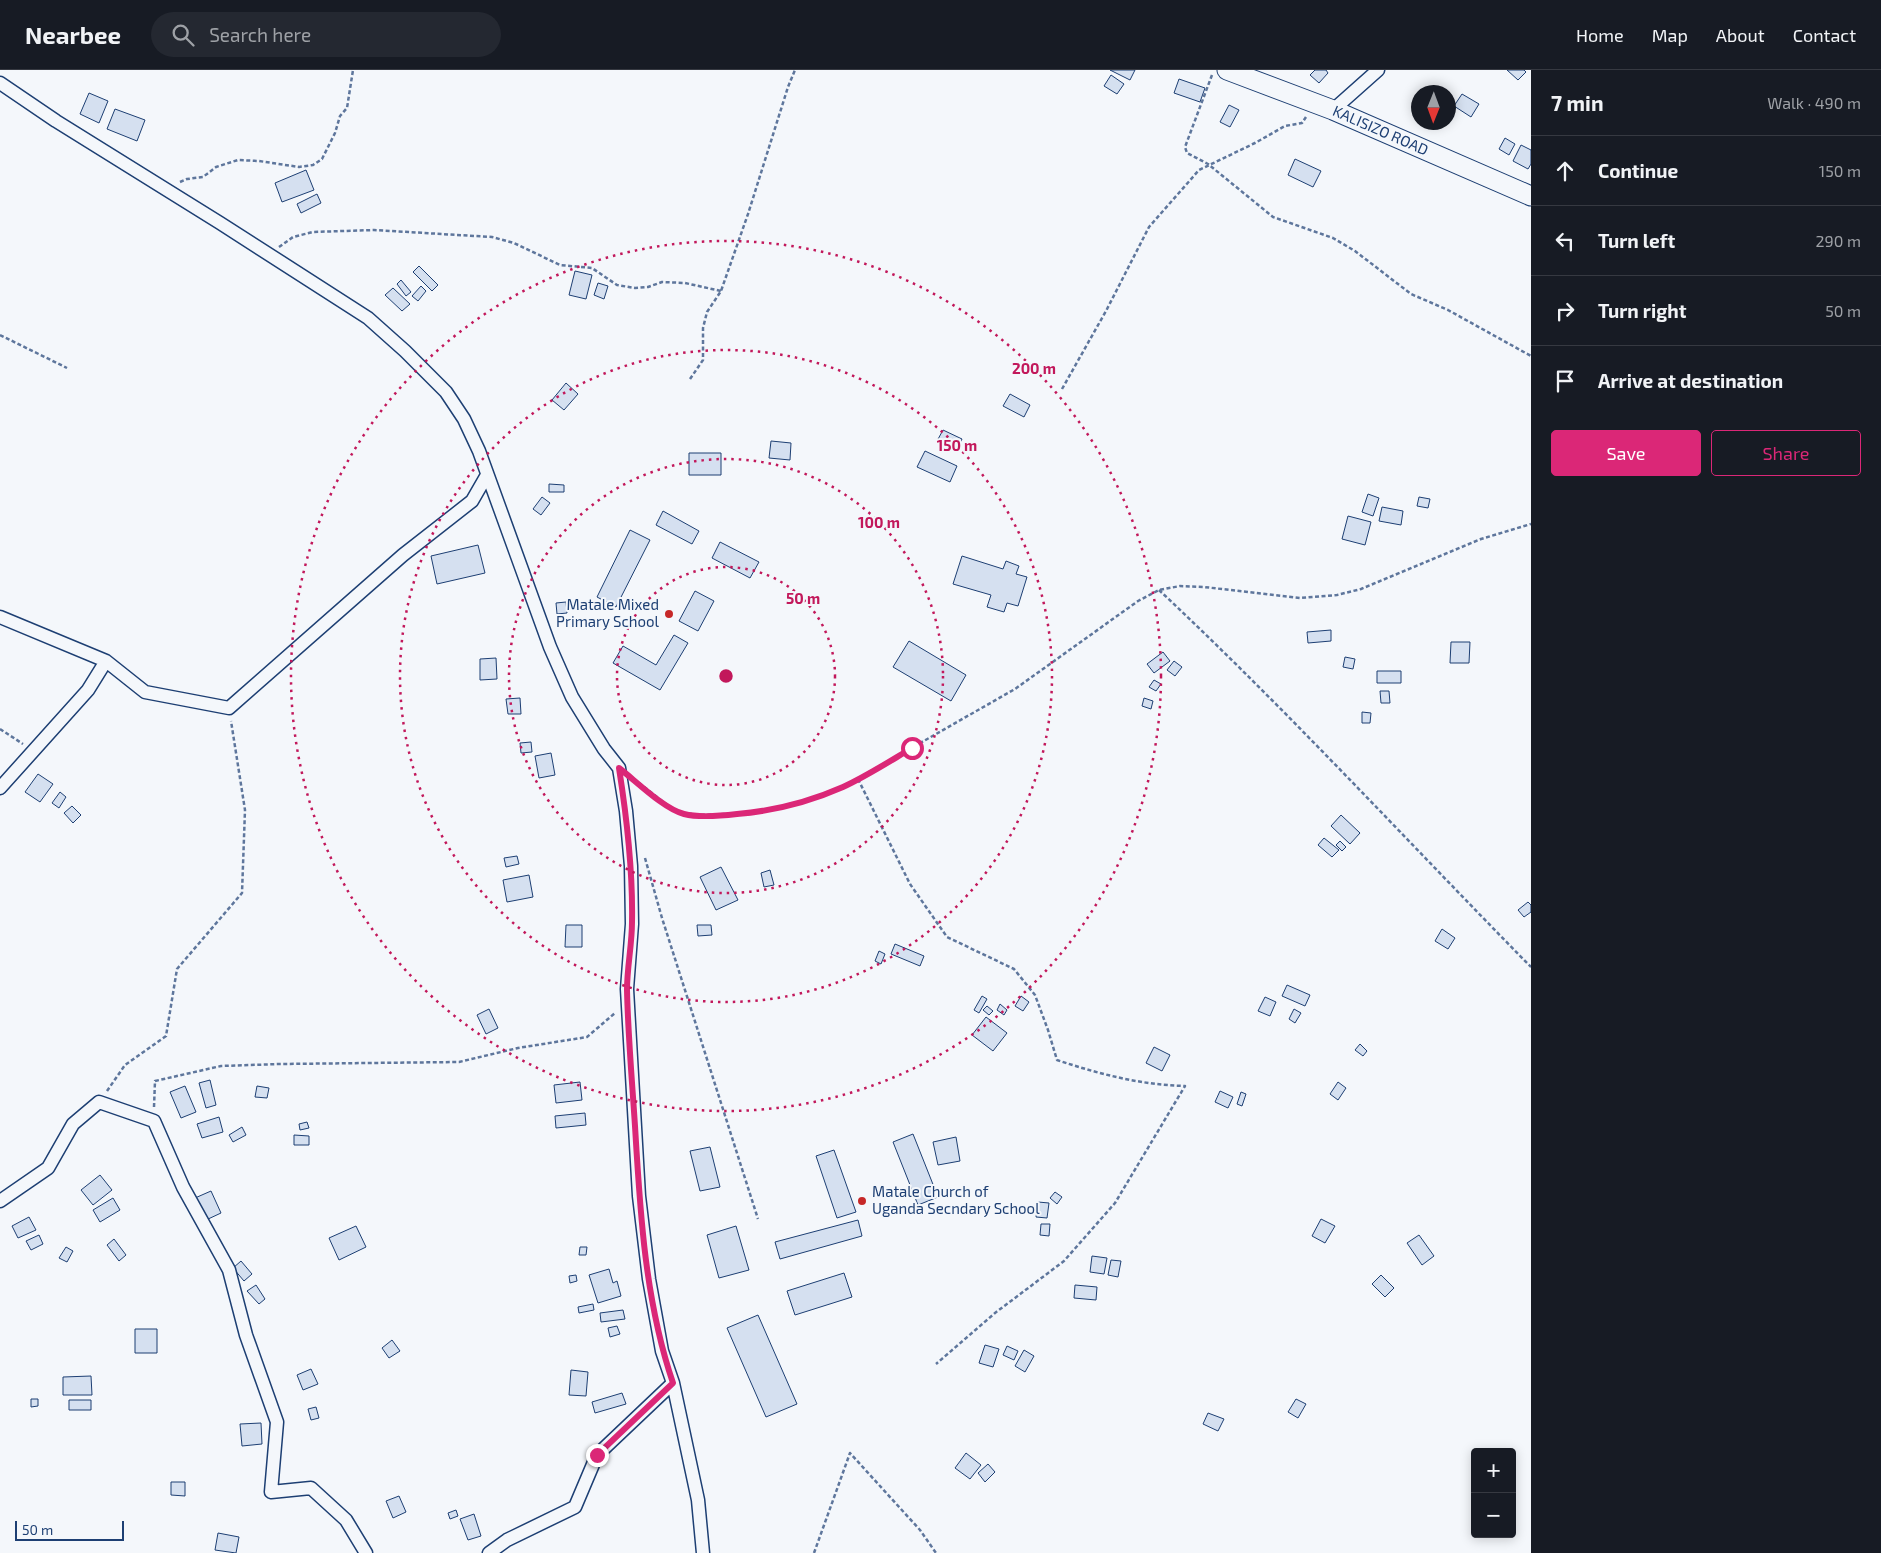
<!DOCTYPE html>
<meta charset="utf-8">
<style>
:root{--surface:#171b24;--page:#242831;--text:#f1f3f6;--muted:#9ea1a6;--line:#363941;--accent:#db2777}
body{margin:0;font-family:"Exo 2",sans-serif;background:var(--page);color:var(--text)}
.controls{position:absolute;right:15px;bottom:15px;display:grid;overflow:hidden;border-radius:5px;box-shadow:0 2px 12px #0003}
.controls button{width:45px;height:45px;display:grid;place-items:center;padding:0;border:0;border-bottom:1px solid var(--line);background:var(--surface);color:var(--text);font:25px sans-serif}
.compass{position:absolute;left:1411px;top:15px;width:45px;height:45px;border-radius:50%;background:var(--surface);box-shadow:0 2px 12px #0003;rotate:181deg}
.scale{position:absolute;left:15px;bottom:12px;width:109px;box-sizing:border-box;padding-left:5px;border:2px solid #1d3f73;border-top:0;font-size:14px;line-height:18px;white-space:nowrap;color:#1d3f73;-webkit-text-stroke:4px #f4f7fb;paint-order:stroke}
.stop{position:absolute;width:15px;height:15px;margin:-11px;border:4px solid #db2777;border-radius:50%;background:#fff}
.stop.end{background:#db2777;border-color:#fff;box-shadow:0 1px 5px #0008}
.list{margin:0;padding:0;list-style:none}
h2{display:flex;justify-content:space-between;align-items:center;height:65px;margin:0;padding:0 20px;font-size:21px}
h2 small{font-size:16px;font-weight:400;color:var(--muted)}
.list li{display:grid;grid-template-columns:32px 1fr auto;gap:15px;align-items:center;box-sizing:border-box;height:70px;padding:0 20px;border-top:1px solid var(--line)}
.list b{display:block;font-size:19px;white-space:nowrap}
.list em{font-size:16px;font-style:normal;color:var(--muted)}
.actions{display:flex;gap:10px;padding:15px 20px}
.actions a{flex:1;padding:11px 0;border:1px solid var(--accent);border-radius:5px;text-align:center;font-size:18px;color:var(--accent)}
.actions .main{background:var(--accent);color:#fff}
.icon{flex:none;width:28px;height:28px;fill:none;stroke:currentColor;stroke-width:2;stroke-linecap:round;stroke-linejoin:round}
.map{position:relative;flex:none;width:1531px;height:1483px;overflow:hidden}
header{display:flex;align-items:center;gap:30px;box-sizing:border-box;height:70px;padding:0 25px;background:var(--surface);border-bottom:1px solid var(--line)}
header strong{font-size:24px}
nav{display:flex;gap:28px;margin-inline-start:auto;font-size:18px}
.search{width:350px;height:45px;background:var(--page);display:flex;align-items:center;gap:12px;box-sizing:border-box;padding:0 18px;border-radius:28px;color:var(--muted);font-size:19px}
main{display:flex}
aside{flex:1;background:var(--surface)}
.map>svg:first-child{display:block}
.building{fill:#d5e0f0;stroke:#1d3f73}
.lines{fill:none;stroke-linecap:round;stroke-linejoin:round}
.street-casing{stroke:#1d3f73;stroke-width:15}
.secondary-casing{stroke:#1d3f73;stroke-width:21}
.path{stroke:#5e769c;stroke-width:2.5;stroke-dasharray:4 2.5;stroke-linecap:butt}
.street{stroke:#f4f7fb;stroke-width:12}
.secondary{stroke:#f4f7fb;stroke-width:19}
.route{stroke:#db2777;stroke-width:6}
.ring{fill:none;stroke:#c2185b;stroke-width:2.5;stroke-dasharray:2.5 5}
.poi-dot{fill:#c62828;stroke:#f4f7fb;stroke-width:2}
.labels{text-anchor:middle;stroke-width:4;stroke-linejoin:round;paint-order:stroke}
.street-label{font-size:15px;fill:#1d3f73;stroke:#f4f7fb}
.poi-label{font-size:15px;fill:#1d3f73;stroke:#f4f7fb;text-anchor:end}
.centre{fill:#c2185b;stroke:#f4f7fb;stroke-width:2.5}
.ring-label{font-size:15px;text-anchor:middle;font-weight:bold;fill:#c2185b;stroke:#f4f7fb;stroke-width:4;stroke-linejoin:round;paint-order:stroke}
</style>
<header>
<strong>Nearbee</strong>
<div class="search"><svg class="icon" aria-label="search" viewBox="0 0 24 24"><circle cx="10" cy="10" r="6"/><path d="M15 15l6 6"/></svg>Search here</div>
<nav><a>Home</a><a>Map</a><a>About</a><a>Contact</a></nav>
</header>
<main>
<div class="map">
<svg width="1531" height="1483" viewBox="0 0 1531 1483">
<rect width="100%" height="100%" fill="#f4f7fb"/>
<path class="building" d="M 1110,0 L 1135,0 L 1130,10 Z
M 1315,0 L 1326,0 L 1328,3 L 1319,13 L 1310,5 Z
M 1507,0 L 1524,0 L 1526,2 L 1518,10 Z
M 1111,5 L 1124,14 L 1117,24 L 1104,16 Z
M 1179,9 L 1205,18 L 1200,32 L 1174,23 Z
M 89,23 L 108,31 L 99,53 L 80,44 Z
M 1462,24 L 1479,34 L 1471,47 L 1454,36 Z
M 1229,35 L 1239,40 L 1230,57 L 1220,52 Z
M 115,39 L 145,50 L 137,71 L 107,59 Z
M 1505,68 L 1515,74 L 1509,85 L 1499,79 Z
M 1521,75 L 1531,80 L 1531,94 L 1528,99 L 1513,91 Z
M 1295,89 L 1321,101 L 1313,117 L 1288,105 Z
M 306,100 L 314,120 L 282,132 L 275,113 Z
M 317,124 L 321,133 L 301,143 L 297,134 Z
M 419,196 L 438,215 L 432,221 L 413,202 Z
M 575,201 L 592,205 L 586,229 L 569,225 Z
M 401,210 L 411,222 L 406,226 L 397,214 Z
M 598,213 L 608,216 L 604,229 L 594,225 Z
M 421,216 L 426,221 L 418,231 L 412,226 Z
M 393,218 L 410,234 L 402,241 L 385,225 Z
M 566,313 L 578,324 L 564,340 L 552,330 Z
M 1010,324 L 1030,335 L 1024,347 L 1003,336 Z
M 943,360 L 962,369 L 957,380 L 937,371 Z
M 771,371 L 791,373 L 790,390 L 769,388 Z
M 925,381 L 957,396 L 950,412 L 917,397 Z
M 689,383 L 721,383 L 721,405 L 689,405 Z
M 549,414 L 564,415 L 564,422 L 549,422 Z
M 1368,424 L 1379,428 L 1373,446 L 1362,442 Z
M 542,427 L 550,433 L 541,445 L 533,439 Z
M 1419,427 L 1430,429 L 1428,438 L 1417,436 Z
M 1382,437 L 1403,441 L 1401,455 L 1379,451 Z
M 663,441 L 699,461 L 692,474 L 656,455 Z
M 1348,446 L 1371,452 L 1365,475 L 1342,469 Z
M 630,460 L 650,470 L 616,537 L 597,527 Z
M 720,472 L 759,492 L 750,508 L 712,488 Z
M 478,475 L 485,503 L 437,514 L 431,486 Z
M 962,486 L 1003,499 L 1006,491 L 1019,496 L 1016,504 L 1027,507 L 1018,536 L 1007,533 L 1004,542 L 987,537 L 991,525 L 953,514 Z
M 695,521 L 714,531 L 698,561 L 679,551 Z
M 566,532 L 567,543 L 557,544 L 556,533 Z
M 1331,560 L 1331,571 L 1308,573 L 1307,562 Z
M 674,565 L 688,573 L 660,620 L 613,593 L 623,576 L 656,595 Z
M 909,571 L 966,605 L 951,631 L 893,597 Z
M 1451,572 L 1470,572 L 1469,593 L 1450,593 Z
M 1163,582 L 1170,591 L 1154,603 L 1147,594 Z
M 1345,587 L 1355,589 L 1353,599 L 1343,597 Z
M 496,588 L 497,609 L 480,610 L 480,589 Z
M 1174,591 L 1182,597 L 1175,606 L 1167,600 Z
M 1377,601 L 1401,601 L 1401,613 L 1377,613 Z
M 1154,610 L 1161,614 L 1156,621 L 1149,617 Z
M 1380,621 L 1389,621 L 1390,633 L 1381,633 Z
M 520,628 L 521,644 L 508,644 L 506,629 Z
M 1144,628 L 1153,631 L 1151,639 L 1142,636 Z
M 1362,642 L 1371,643 L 1370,653 L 1362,653 Z
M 531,672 L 532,682 L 521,683 L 520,673 Z
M 551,683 L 555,705 L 539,708 L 535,686 Z
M 38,704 L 53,714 L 40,732 L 25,722 Z
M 60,722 L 66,727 L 59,738 L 52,733 Z
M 72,736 L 81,745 L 73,753 L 64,743 Z
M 1341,745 L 1360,763 L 1350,774 L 1331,756 Z
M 1324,768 L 1339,780 L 1332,787 L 1318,775 Z
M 1340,771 L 1346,777 L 1342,781 L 1336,775 Z
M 517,786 L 519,794 L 506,797 L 504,788 Z
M 721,797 L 738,830 L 716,840 L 700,807 Z
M 770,800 L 774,815 L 764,817 L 761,803 Z
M 529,805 L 533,827 L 507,832 L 503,810 Z
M 1528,832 L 1531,835 L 1531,842 L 1524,847 L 1518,840 Z
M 566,855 L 582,855 L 582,877 L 565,877 Z
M 697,855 L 711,855 L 712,865 L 698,866 Z
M 1442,859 L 1455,868 L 1448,879 L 1435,871 Z
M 895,874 L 924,886 L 920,896 L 891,884 Z
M 879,881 L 885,884 L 881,894 L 875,891 Z
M 1287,915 L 1310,925 L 1305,936 L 1282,926 Z
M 982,926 L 987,929 L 979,943 L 974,940 Z
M 1021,926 L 1029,932 L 1023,941 L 1015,936 Z
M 1265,927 L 1276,932 L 1270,946 L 1258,941 Z
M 1000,934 L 1007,940 L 1004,945 L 997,940 Z
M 987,936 L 993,941 L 989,945 L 983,940 Z
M 489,939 L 498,958 L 486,964 L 477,945 Z
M 1294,939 L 1301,943 L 1295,953 L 1289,949 Z
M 986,947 L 1007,963 L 993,981 L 972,965 Z
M 1360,974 L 1367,981 L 1363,986 L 1355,980 Z
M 1154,977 L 1170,985 L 1162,1001 L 1146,993 Z
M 210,1010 L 216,1035 L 206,1038 L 199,1013 Z
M 580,1012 L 582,1030 L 556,1033 L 554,1015 Z
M 1338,1012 L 1346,1018 L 1338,1030 L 1330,1024 Z
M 185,1016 L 196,1042 L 181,1048 L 170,1022 Z
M 257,1016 L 269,1018 L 267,1028 L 255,1027 Z
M 1220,1021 L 1233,1027 L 1228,1038 L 1215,1032 Z
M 1241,1022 L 1246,1024 L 1242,1036 L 1237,1034 Z
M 585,1043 L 586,1055 L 556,1058 L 555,1046 Z
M 219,1047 L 223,1062 L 202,1068 L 197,1054 Z
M 307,1052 L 309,1058 L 300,1060 L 299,1054 Z
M 242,1057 L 246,1065 L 233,1072 L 229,1065 Z
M 913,1064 L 938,1127 L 918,1135 L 893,1072 Z
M 294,1065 L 309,1066 L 309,1075 L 294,1075 Z
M 956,1067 L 960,1091 L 938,1095 L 933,1072 Z
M 710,1077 L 720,1117 L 700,1121 L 690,1081 Z
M 834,1080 L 856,1142 L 837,1148 L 816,1086 Z
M 100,1105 L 112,1120 L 93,1135 L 81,1120 Z
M 211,1121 L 221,1143 L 206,1150 L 195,1128 Z
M 1055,1122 L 1062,1127 L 1057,1134 L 1050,1128 Z
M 113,1128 L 120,1140 L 100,1152 L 93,1140 Z
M 1038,1132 L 1049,1133 L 1047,1148 L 1036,1147 Z
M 29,1147 L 36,1160 L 18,1168 L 12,1156 Z
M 1321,1149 L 1335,1156 L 1325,1173 L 1312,1166 Z
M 858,1150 L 862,1166 L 780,1189 L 775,1172 Z
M 1041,1154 L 1050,1154 L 1049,1166 L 1040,1165 Z
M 356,1156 L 366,1177 L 339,1190 L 329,1168 Z
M 736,1156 L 749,1200 L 719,1208 L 707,1165 Z
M 39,1165 L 43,1174 L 31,1180 L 26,1171 Z
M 1419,1165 L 1434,1186 L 1422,1195 L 1407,1173 Z
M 114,1169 L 126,1185 L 119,1191 L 107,1175 Z
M 66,1177 L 73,1181 L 67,1192 L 59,1188 Z
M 580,1177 L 587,1177 L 586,1185 L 579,1185 Z
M 1092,1186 L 1107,1188 L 1104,1204 L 1090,1202 Z
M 1111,1190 L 1121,1191 L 1118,1207 L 1108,1205 Z
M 241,1191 L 252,1204 L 244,1211 L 233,1198 Z
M 609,1199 L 613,1213 L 617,1211 L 621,1226 L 598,1233 L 589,1205 Z
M 844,1203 L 852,1227 L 795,1245 L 787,1221 Z
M 576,1205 L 577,1211 L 570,1213 L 569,1206 Z
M 1381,1205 L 1394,1218 L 1385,1227 L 1372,1214 Z
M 256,1215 L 265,1229 L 259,1234 L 247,1221 Z
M 1075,1215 L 1097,1217 L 1096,1230 L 1074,1228 Z
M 593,1234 L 594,1240 L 579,1243 L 578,1237 Z
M 623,1240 L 625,1249 L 601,1252 L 600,1243 Z
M 758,1245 L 797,1334 L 766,1347 L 727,1258 Z
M 617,1256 L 620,1264 L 610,1267 L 608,1258 Z
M 135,1259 L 157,1259 L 157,1283 L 135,1283 Z
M 392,1270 L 400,1281 L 389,1288 L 382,1278 Z
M 985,1275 L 999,1279 L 993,1297 L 979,1293 Z
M 1007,1276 L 1018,1281 L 1014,1290 L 1003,1285 Z
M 1024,1280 L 1034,1286 L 1025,1302 L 1015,1296 Z
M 311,1299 L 318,1314 L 303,1320 L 297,1305 Z
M 571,1300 L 588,1302 L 586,1326 L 569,1325 Z
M 91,1306 L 92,1325 L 63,1325 L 63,1307 Z
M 622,1323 L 626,1334 L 595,1343 L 592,1332 Z
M 31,1329 L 38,1329 L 38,1336 L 31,1337 Z
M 1296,1329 L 1306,1334 L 1298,1348 L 1288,1342 Z
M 69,1330 L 91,1330 L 91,1340 L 69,1340 Z
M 316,1337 L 319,1348 L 311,1350 L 308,1339 Z
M 1208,1343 L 1224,1349 L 1218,1361 L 1203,1354 Z
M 261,1353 L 262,1374 L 242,1376 L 240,1354 Z
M 966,1383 L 981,1395 L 970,1409 L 955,1398 Z
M 988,1394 L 995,1402 L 985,1412 L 978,1403 Z
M 171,1412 L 185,1412 L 185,1426 L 171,1425 Z
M 399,1426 L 406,1442 L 393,1448 L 386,1431 Z
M 456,1440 L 458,1446 L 450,1449 L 448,1443 Z
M 474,1444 L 481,1466 L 468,1470 L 460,1449 Z
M 218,1463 L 239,1467 L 236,1483 L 215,1480 Z"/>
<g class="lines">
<defs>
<path id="street" d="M 0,13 L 56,51 L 220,153 L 368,248 L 405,281 L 446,322 L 464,349 L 479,381 L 550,577 L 572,627 L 604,679 L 619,698 L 626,741 L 631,796 L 632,854 L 627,919 L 639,1126 L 649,1209 L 662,1281 L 673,1313 L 698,1430 L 703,1483
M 1333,40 L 1378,0
M 0,547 L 106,591 L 145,622 L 229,638 L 403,485 L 472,431 L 487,405
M 0,718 L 88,620 L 106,591
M 0,1131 L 48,1098 L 73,1054 L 99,1032 L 154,1051 L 183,1117 L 229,1200 L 246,1265 L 277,1352 L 271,1422 L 311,1418 L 346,1450 L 366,1483
M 489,1483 L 507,1470 L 575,1437 L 597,1385 L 673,1313"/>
<g id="secondary">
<path id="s1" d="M 1227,0 L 1333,40 L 1531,126"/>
</g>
</defs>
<use href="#street" class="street-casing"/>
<use href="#secondary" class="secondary-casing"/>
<path class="path" d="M 1212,5 L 1185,77 L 1187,83 L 1208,94 L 1273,147 L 1333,168 L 1355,181 L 1411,224 L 1448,240 L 1531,286
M 180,112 L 187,109 L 203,107 L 216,97 L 238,90 L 259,91 L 299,97 L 313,95 L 322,89 L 335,63 L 340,46 L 347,38 L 353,0
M 279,177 L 293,167 L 313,162 L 374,160 L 492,167 L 514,173 L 560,195 L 592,198 L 617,215 L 635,218 L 648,217 L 662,212 L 685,213 L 721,221
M 0,265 L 67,298
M 690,309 L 703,290 L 703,258 L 707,242 L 721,221 L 748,144 L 788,17 L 795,0
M 1062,319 L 1106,241 L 1149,157 L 1199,100 L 1255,73 L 1285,56 L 1302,53 L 1306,47
M 1159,520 C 1288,641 1407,771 1531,897
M 0,659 L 23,674
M 634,709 L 671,738 L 683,743 L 701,745 L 746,743 L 791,735 L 810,730 L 843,717 L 1015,619 L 1138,531 L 1159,520 L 1180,516 L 1204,517 L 1300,528 L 1337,525 L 1361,519 L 1481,469 L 1531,454
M 858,709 L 910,814 L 947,867 L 1014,899 L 1035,925 L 1048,960 L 1057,990 C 1099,1004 1141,1015 1185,1016 L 1115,1133 L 1064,1191 L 995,1243 L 936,1294
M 645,788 L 662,848 L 758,1149
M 107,1021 L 125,995 L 166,966 L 177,899 L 242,823 L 245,740 L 231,651
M 154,1037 L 155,1011 L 221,996 L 280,994 L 459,992 L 518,978 L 587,967 L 615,943
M 814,1483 L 850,1383 L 920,1460 L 936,1483"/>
<use href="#street" class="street"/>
<use href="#secondary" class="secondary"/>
</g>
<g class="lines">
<path class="route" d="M 597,1385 L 673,1313 C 645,1231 640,1141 635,1056 C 632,1010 628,965 627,920 C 627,897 632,875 632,852 C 633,800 627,749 619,698 C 636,711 664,739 684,744 C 700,748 720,746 737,744 C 773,741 809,732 843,717 C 867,706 890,691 912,678"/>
</g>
<g class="ring">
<circle cx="726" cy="606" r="109"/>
<circle cx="726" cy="606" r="217"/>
<circle cx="726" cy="606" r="326"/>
<circle cx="726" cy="606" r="435"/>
</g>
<g class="poi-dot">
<circle cx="669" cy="544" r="5"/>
<circle cx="862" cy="1131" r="5"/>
</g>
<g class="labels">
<g class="street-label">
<text dy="5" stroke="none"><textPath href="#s1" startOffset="165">KALISIZO ROAD</textPath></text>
</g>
<g class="poi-label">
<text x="659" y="540">Matale Mixed<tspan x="659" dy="17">Primary School</tspan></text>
<text x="872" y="1127" text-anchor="start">Matale Church of<tspan x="872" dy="17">Uganda Secndary School</tspan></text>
</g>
</g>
<circle cx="726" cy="606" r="8" class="centre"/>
<g class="ring-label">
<text x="1034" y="304">200 m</text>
<text x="957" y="381">150 m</text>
<text x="879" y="458">100 m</text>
<text x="803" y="534">50 m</text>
</g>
</svg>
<div class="controls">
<button>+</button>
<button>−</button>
</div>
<svg class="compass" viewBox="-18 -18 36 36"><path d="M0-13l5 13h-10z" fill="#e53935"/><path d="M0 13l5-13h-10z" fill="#9ea1a6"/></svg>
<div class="scale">50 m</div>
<div class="stop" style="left:912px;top:678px"></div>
<div class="stop end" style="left:597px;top:1385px"></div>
</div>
<aside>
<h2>7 min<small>Walk · 490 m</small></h2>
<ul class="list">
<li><svg class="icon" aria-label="ahead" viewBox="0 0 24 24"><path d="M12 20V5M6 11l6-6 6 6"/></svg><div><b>Continue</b></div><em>150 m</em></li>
<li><svg class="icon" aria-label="left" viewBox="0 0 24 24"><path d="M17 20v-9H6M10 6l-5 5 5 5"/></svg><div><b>Turn left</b></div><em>290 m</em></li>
<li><svg class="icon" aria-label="right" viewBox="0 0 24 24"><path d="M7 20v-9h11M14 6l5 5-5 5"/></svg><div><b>Turn right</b></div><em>50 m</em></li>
<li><svg class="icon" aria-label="arrive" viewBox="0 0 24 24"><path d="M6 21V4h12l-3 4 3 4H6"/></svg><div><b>Arrive at destination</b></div></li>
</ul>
<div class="actions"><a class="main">Save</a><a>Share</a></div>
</aside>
</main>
